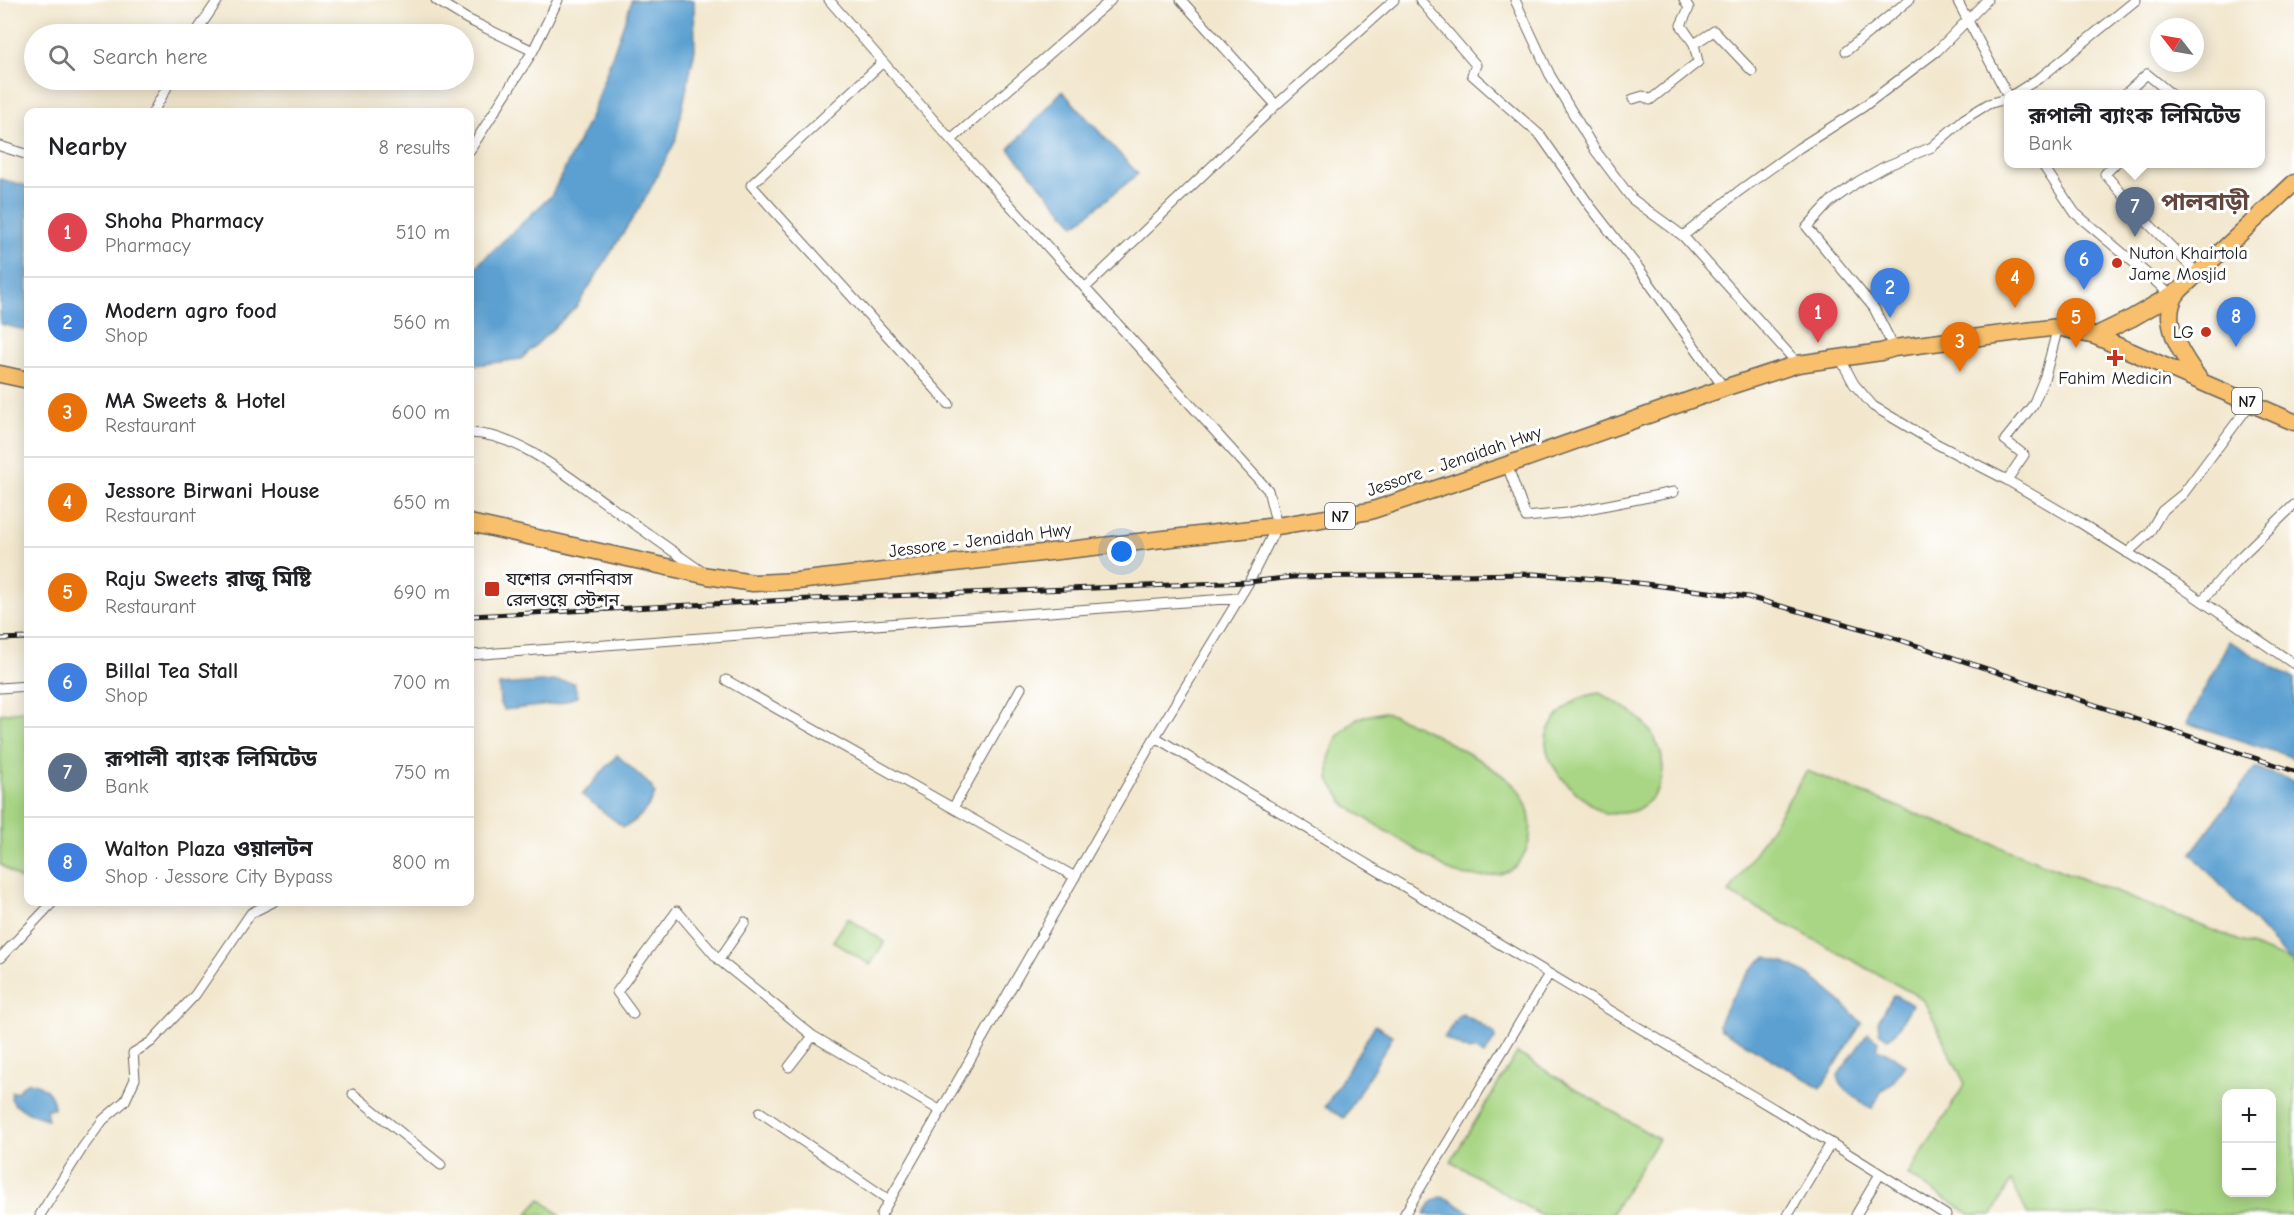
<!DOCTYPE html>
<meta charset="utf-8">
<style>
:root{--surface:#fff;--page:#f2f2f2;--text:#202124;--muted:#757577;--line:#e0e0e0;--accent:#c8321e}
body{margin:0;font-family:"Comic Neue","Noto Sans Bengali",sans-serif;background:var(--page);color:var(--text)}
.controls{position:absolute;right:18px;bottom:18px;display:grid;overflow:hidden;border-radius:12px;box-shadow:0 3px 15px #0003}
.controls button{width:54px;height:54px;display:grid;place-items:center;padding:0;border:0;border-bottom:2px solid var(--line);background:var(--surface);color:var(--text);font:30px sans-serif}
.compass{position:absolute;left:2150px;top:18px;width:54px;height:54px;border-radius:50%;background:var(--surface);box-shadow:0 3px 15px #0003;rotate:301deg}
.you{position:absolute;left:1122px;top:552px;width:21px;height:21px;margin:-15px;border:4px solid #fff;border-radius:50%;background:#1a73e8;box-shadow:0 0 0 9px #1a73e833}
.badge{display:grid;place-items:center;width:39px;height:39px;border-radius:50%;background:var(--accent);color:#fff;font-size:20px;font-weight:700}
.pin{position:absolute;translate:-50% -50px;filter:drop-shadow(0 2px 3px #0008)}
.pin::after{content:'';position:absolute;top:32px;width:21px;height:18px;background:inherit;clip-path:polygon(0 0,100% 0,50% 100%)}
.popup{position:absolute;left:2004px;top:90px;width:261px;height:78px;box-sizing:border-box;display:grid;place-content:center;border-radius:12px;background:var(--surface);filter:drop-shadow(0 2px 4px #0005);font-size:20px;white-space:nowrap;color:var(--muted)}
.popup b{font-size:22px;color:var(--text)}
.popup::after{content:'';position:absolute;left:50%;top:100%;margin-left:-12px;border:12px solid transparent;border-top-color:var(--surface)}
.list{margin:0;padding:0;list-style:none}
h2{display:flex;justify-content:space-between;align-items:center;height:78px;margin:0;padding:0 24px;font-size:26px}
h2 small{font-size:20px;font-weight:400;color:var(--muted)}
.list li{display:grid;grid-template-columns:39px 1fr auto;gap:18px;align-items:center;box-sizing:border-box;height:90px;padding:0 24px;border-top:2px solid var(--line)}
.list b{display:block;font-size:22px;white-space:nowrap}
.list p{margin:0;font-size:20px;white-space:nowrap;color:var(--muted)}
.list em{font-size:20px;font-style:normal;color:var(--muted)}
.icon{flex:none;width:33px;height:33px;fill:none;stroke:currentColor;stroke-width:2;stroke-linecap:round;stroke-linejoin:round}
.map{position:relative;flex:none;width:2294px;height:1215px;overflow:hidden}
.search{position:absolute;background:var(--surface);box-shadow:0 3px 15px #0003;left:24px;top:24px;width:450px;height:66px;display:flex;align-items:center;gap:15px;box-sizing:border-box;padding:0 21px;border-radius:33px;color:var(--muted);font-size:22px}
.panel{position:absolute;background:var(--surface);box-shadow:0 3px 15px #0003;left:24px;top:108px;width:450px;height:798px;border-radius:12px}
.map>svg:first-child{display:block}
.green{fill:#a8d684;stroke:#627950;stroke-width:1.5;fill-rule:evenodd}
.water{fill:#5ca0d1;stroke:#3c5e76;stroke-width:1.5}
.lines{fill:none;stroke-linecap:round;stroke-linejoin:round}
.street-casing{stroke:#67635a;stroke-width:11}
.highway-casing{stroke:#67635a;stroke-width:19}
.street{stroke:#fff;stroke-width:9}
.highway{stroke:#f8bf6c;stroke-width:16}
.rail-casing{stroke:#1c1c1c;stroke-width:5}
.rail{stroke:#fff;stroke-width:3;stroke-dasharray:9;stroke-linecap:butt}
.poi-dot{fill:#c8321e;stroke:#fff;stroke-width:2}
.labels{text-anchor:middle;stroke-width:6;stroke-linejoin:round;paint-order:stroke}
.shield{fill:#fff;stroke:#606060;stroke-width:1.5}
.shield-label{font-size:16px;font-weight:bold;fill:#1c1c1c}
.poi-label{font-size:18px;fill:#1c1c1c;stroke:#fff;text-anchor:start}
.street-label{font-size:18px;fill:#1c1c1c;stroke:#fff}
.district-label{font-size:24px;font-weight:bold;fill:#63473e;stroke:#fff}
</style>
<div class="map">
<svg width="2294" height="1215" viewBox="0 0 2294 1215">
<rect width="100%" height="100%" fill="#fff"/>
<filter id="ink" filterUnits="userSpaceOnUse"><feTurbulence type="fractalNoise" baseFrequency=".0167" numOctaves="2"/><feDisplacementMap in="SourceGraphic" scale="12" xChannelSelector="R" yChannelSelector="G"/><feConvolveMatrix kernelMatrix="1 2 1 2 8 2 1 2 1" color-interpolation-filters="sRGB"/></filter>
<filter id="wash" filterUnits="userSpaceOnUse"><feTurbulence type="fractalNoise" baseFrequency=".008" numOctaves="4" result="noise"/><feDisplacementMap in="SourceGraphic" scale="24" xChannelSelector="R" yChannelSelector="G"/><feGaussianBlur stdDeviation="1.35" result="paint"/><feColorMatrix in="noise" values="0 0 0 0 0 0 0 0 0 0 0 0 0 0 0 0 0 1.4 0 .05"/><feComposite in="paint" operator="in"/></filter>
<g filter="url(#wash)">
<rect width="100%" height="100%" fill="#f2e7cd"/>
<path class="green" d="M 1599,693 C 1616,702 1636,712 1648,728 C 1669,755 1670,792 1636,810 C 1628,814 1613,813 1604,814 C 1577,795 1524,755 1556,718 C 1571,701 1577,697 1599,693 Z
M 28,710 L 28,885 L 0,864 L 0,714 Z
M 1384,712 C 1413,722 1501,767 1519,791 C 1532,810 1535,836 1523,856 C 1521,859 1518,865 1515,867 C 1497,880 1473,878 1453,873 L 1346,806 L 1329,780 L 1329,759 L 1337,737 L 1357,718 Z
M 1807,771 L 2294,962 L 2294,1215 L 2028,1215 L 2011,1181 L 1992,1215 L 1971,1215 L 1908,1175 L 1965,1084 L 1923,999 L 1729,893 ZM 2226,1094 L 2272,1094 L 2272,1192 L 2226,1192 Z
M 848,918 L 885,942 L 870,965 L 833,941 Z
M 1517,1053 L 1658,1139 L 1611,1215 L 1540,1215 L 1451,1161 Z
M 540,1199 L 560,1215 L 527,1215 Z"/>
<path class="water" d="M 631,0 L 694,0 L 695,50 L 675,142 L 646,197 L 577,306 L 521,359 L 470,366 L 470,272 L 551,196 L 590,118 L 630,6 Z
M 1062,91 L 1138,174 L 1075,225 L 1009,149 Z
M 0,179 L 28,186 L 28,331 L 0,324 Z
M 2229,641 L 2294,679 L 2294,758 L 2187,723 Z
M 556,681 L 574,683 L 578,696 L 559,704 L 504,710 L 500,704 L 499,685 Z
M 617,755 L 651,786 L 655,794 C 650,806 636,824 623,827 L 582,795 Z
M 2255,768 L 2294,781 L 2294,965 L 2191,853 Z
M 1767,957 C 1810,969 1832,992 1862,1023 L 1821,1088 L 1720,1029 L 1719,1025 C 1724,1007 1750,964 1767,957 Z
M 1896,995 L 1912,1005 L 1895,1033 L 1888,1038 L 1879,1032 L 1878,1021 L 1893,996 Z
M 1462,1014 L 1479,1023 L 1495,1034 L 1495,1039 L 1484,1055 L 1475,1049 L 1469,1051 L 1444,1038 L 1458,1016 Z
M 1375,1025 L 1393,1036 L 1344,1118 L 1325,1107 Z
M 1868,1033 L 1879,1042 L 1876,1049 L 1894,1056 L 1905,1065 L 1893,1082 L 1881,1092 L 1872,1109 C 1867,1108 1844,1089 1841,1084 C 1840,1083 1838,1076 1838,1075 Z
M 29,1082 C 43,1084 54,1094 54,1109 L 46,1109 L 48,1120 C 41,1116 36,1116 29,1113 C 23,1111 22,1107 15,1105 L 11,1098 L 12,1092 L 17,1092 L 23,1085 Z
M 1440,1197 L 1448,1199 L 1474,1215 L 1424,1215 L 1431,1203 Z"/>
</g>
<g filter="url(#ink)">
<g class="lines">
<defs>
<path id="street" d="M 436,0 L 467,19 L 533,51
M 829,0 L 951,140 L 1085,288 L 1276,105 L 1181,0
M 1420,0 L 1476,65 L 1472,75 L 1541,136 L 1590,206 L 1640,270 L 1724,388
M 1515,0 L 1550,75 L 1595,150 L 1632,199 L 1683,236 L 1798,364
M 1684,0 L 1689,8 L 1681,25 L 1694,44 L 1714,31 L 1752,71
M 1957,0 L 2009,98
M 195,34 L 218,0
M 1846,51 L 1909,0
M 883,62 L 751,185 L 949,404
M 2014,94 L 2041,77 L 2136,0
M 2125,94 L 2147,74 L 2171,94
M 1633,99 L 1643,96 L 1650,100 L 1698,62 L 1694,44
M 1276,105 L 1394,0
M 153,112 L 171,80
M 951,140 L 1111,0
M 0,146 L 28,155
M 470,150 L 533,51 L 558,0
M 2042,164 L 2075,213 L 2152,278 L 2170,295
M 2115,164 L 2105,174 L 2144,219 L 2197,273
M 1683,236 L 1739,191 L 1799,148 L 1863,107 L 1937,51 L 1987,0
M 1894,348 L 1874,308 L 1807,227 L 1830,202 L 1859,181 L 1884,167 L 1932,147 L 1964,119 L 1988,104 L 2009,98
M 1840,358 L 1854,384 L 1873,406 L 1937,444 L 2007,480 L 2079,522 L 2174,582 L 2294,664
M 470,433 C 520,434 571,479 611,507 C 641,529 671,550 701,571
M 1507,465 L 1526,517 L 1567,513 L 1674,492
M 2007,480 L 2024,455 L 2005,440 L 2033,405 L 2045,376 L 2058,327
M 2127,553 L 2149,533 L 2162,511 L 2183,494 L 2251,403
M 2202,601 L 2235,562 L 2294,505
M 470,655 L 1239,598
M 726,680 L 1075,877
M 0,688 L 28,686
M 1155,737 L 1831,1143 L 1788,1215
M 953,808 L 1021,688
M 0,958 L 53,902
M 719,960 L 745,922
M 633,1014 L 617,992 L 677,911 L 719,960 L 813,1036 L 789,1067
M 813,1036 L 941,1111
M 353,1094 L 441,1165
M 760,1112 L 889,1200
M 1831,1143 L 1946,1215
M 40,1215 L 83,1147 L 103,1120 L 125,1101 L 135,1079 L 133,1053 L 151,1042 L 195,995 L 251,913 L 273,902
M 881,1215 L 1155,737 L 1249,582 L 1277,526 L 1268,490 L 1085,288
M 1404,1215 L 1549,974
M 1856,1215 L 1880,1174"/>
<path id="highway" d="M 2095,336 L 2294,422
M 0,374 L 28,380
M 2200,380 C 2183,357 2155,317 2180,290 L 2294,183
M 470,523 L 708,576 L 753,583 L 797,581 L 1277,526 L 1370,511 L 1507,465 L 1724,388 L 1798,364 L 1881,352 L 1894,348 L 2058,327 L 2095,336 L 2132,318 L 2180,290"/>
</defs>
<use href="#street" class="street-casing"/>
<use href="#highway" class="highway-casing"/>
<use href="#street" class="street"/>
<use href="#highway" class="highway"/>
<defs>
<path id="rail" d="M 470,616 L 811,599 L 1249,582 L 1293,577 L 1534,574 L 1622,581 L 1748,597 L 1885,635 L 2294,771
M 0,639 L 28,638"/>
</defs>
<use href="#rail" class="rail-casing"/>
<use href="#rail" class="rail"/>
</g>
</g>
<g class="poi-dot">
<circle cx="2117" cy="263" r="6"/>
<circle cx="2206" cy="332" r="6"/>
<path d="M2112 349h6v6h6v6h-6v6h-6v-6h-6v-6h6z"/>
<rect x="484" y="581" width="16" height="16" rx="3"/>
</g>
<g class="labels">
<g class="shield">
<rect x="2232" y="388" width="30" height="26" rx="4.5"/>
<rect x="1325" y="503" width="30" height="26" rx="4.5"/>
</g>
<g class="shield-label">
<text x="2247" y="407">N7</text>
<text x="1340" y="522">N7</text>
</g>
<g class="poi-label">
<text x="2129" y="259">Nuton Khairtola<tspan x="2129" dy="21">Jame Mosjid</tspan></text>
<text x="2194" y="338" text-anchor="end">LG</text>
<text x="2115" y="384" text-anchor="middle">Fahim Medicin</text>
<text x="506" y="585">যশোর সেনানিবাস<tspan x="506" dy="21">রেলওয়ে স্টেশন</tspan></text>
</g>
<g class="street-label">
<text transform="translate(1454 461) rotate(-19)" y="6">Jessore - Jenaidah Hwy</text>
<text transform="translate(980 540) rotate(-7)" y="6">Jessore - Jenaidah Hwy</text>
</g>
<g class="district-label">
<text x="2205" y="210">পালবাড়ী</text>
</g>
</g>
</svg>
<div class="controls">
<button>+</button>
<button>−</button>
</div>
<svg class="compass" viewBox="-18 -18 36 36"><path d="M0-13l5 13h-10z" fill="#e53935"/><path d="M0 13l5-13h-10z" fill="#757577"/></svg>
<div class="you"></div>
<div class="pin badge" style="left:1818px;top:343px;background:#e0444e">1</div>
<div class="pin badge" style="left:1890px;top:318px;background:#3f7fe0">2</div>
<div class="pin badge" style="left:1960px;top:372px;background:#e8710a">3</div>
<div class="pin badge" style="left:2015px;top:308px;background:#e8710a">4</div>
<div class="pin badge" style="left:2076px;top:348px;background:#e8710a">5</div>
<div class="pin badge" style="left:2084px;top:290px;background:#3f7fe0">6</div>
<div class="pin badge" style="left:2135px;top:237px;background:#5c6f8a">7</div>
<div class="popup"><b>রূপালী ব্যাংক লিমিটেড</b>Bank</div>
<div class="pin badge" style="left:2236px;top:347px;background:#3f7fe0">8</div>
<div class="search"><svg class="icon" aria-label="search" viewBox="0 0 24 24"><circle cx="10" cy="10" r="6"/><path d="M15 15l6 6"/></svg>Search here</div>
<section class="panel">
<h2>Nearby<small>8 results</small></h2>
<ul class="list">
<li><span class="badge" style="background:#e0444e">1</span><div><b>Shoha Pharmacy</b><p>Pharmacy</p></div><em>510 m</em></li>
<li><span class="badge" style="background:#3f7fe0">2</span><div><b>Modern agro food</b><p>Shop</p></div><em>560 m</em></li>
<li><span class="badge" style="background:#e8710a">3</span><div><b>MA Sweets &amp; Hotel</b><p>Restaurant</p></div><em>600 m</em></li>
<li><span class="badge" style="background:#e8710a">4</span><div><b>Jessore Birwani House</b><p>Restaurant</p></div><em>650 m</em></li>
<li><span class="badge" style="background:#e8710a">5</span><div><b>Raju Sweets রাজু মিষ্টি</b><p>Restaurant</p></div><em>690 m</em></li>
<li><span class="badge" style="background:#3f7fe0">6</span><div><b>Billal Tea Stall</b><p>Shop</p></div><em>700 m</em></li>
<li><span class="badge" style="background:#5c6f8a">7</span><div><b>রূপালী ব্যাংক লিমিটেড</b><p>Bank</p></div><em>750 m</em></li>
<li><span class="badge" style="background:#3f7fe0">8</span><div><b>Walton Plaza ওয়ালটন</b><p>Shop · Jessore City Bypass</p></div><em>800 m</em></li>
</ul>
</section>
</div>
